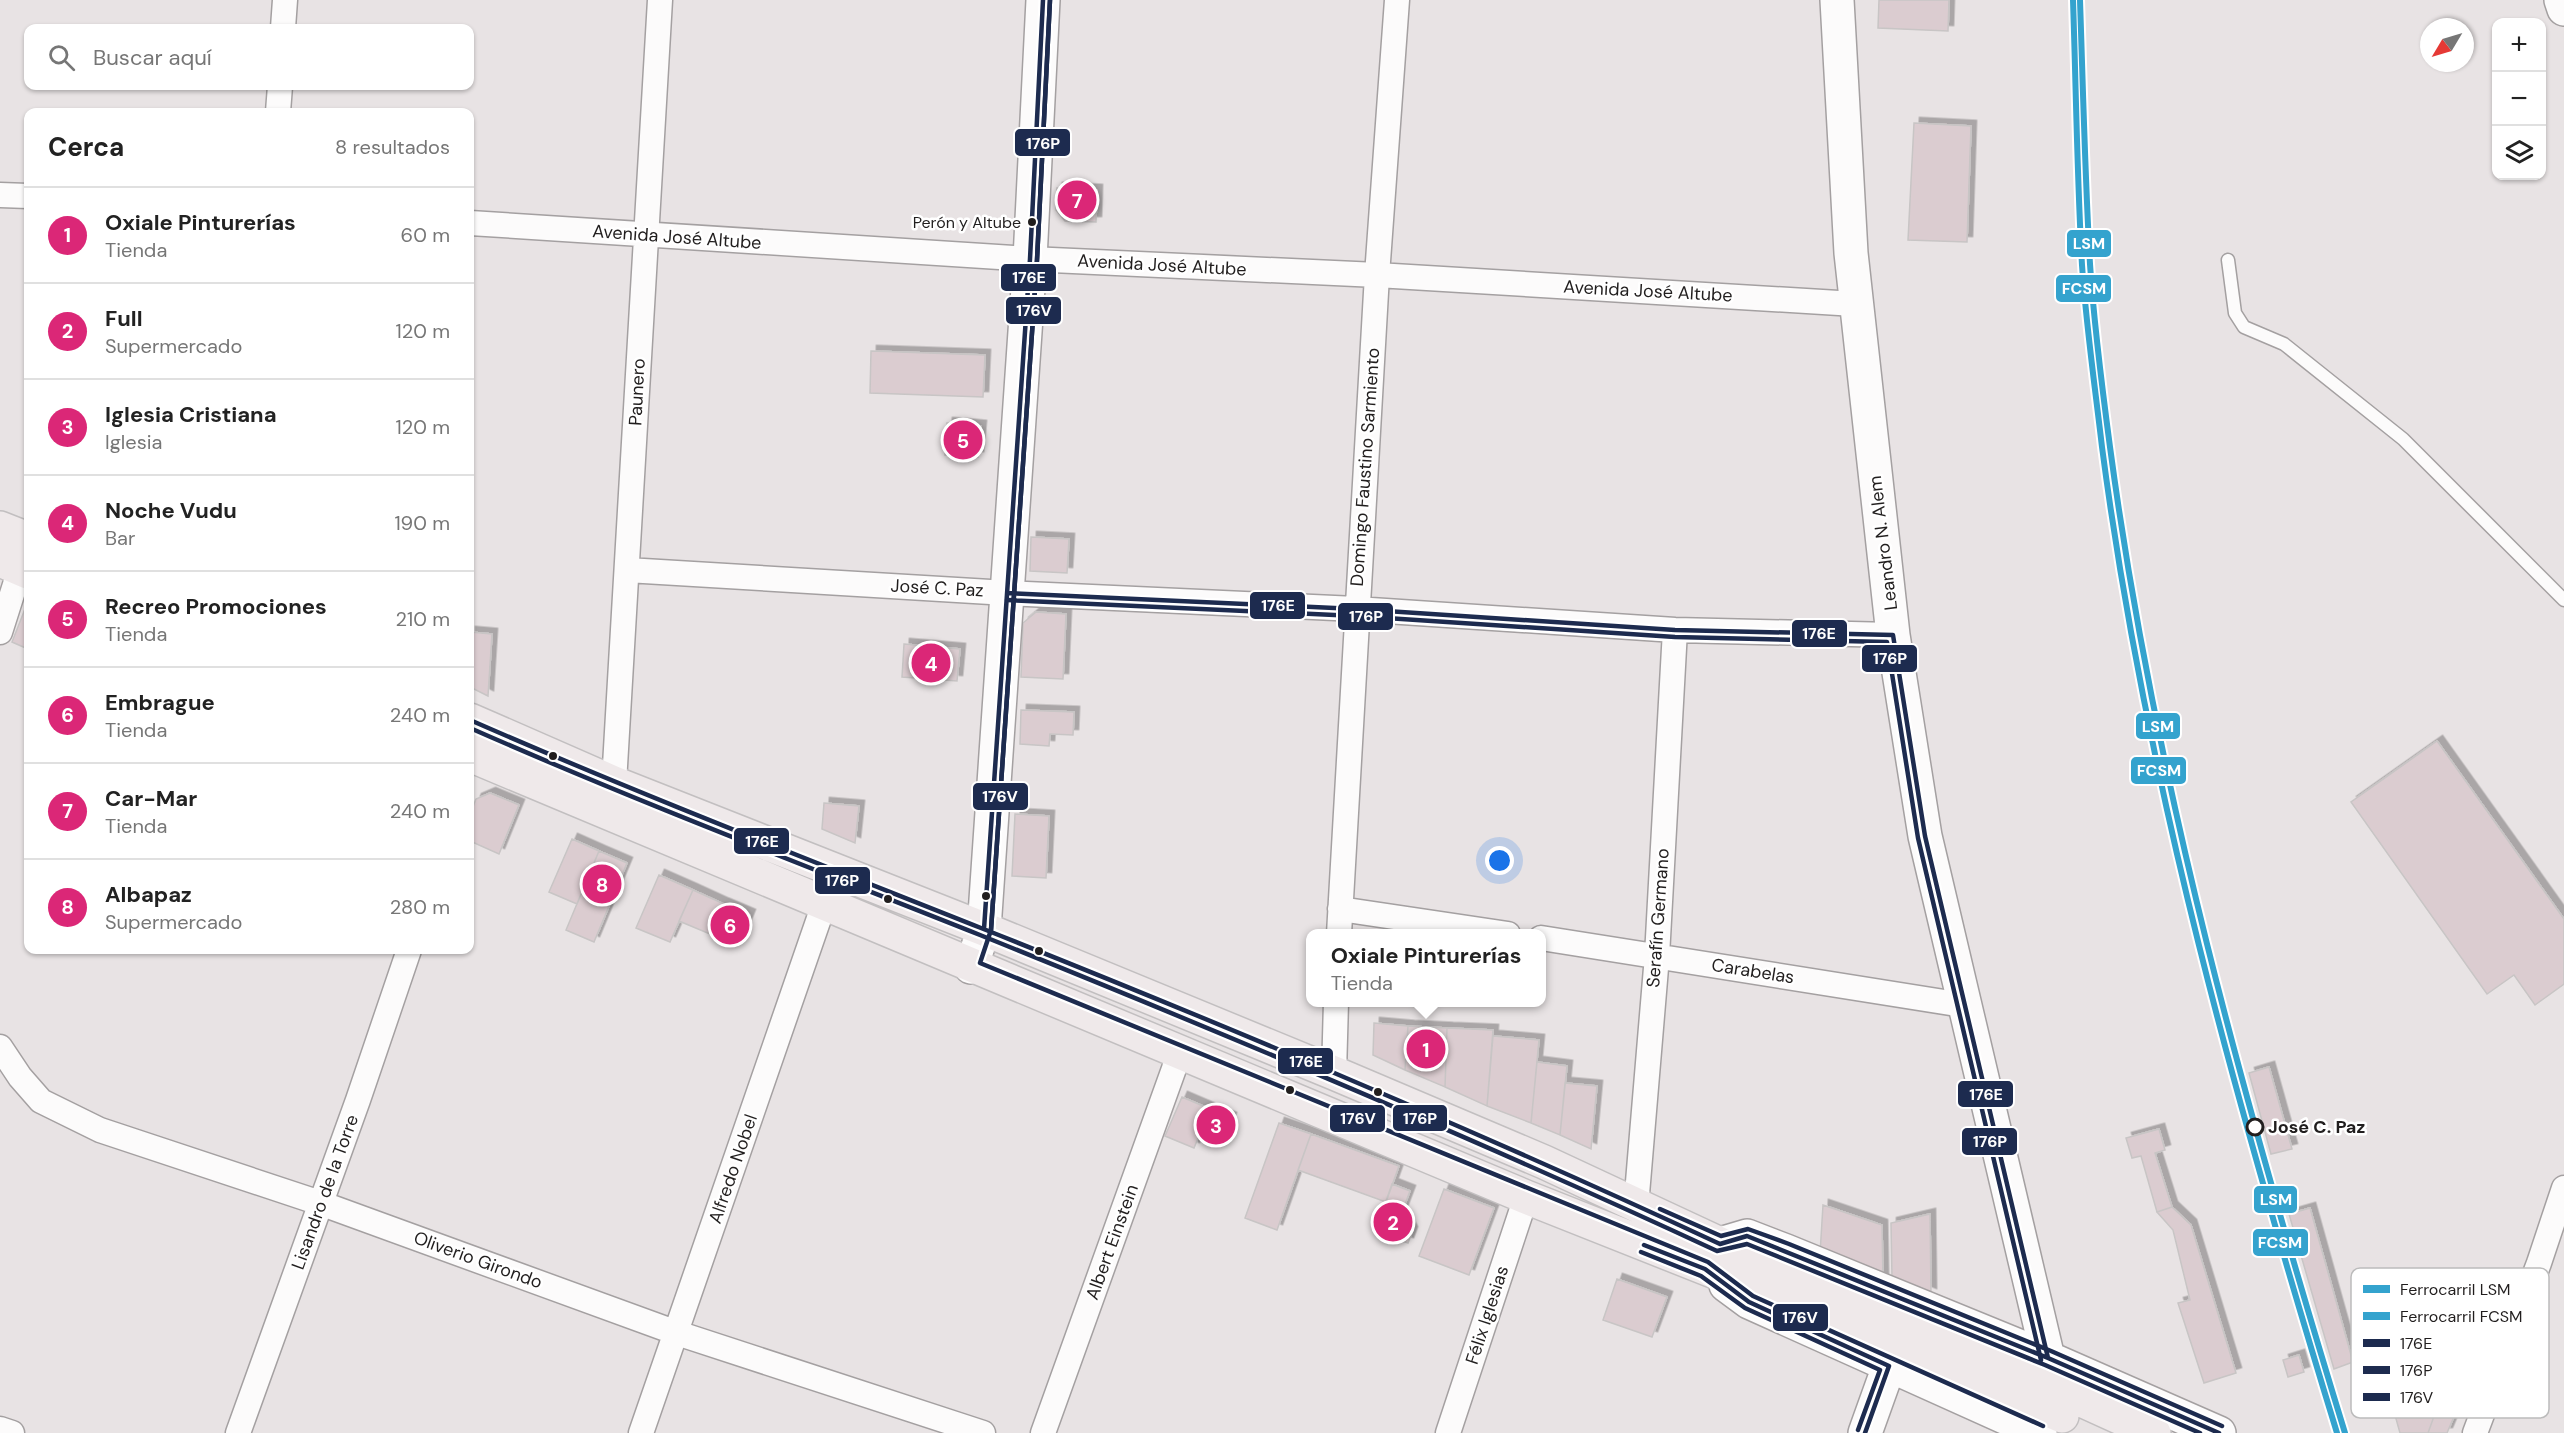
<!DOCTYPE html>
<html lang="es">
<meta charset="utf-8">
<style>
:root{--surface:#fff;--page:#f2f2f2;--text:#222;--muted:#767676;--line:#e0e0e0;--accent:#db2777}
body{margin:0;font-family:"DM Sans",sans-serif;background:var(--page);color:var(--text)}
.controls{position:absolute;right:18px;top:18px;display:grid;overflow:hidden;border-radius:12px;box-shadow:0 2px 4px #0004}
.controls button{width:54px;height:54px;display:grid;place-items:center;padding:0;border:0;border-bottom:2px solid var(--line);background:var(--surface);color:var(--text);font:30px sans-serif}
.compass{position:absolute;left:2420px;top:18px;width:54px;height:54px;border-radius:50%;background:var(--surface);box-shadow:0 2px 4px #0004;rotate:232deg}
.you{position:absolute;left:1500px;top:861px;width:21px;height:21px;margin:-15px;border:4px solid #fff;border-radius:50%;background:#1a73e8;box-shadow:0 0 0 9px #1a73e833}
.badge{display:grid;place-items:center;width:39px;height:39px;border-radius:50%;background:var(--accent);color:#fff;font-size:20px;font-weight:700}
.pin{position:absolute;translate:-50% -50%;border:3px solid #fff;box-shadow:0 2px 6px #0006}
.popup{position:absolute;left:1306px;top:929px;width:240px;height:78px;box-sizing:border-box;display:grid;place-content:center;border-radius:12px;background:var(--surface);filter:drop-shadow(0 2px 4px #0005);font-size:20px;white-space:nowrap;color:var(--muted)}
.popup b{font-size:22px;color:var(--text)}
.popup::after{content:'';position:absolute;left:50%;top:100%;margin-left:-12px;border:12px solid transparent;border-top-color:var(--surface)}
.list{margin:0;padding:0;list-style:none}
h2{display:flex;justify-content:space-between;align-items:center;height:78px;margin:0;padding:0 24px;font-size:26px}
h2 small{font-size:20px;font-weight:400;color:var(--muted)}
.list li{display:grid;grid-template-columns:39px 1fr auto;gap:18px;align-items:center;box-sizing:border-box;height:96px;padding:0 24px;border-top:2px solid var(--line)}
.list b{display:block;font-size:22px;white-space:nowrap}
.list p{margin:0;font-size:20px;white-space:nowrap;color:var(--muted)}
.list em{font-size:20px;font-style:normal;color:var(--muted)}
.icon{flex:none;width:33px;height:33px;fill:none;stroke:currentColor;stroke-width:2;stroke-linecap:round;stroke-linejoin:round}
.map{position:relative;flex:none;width:2564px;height:1433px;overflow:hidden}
.search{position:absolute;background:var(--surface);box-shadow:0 2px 4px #0004;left:24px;top:24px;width:450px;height:66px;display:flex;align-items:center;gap:15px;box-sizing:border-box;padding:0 21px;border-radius:12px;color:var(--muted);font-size:22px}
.panel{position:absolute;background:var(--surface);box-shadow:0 2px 4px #0004;left:24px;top:108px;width:450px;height:846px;border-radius:12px}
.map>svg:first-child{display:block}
.building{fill:#dbccd0;stroke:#c8c5c5;stroke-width:1.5;filter:url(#shadow)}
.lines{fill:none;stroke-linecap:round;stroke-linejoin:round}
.lane-casing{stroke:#a4a0a1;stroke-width:15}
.street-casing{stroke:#a4a0a1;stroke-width:27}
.secondary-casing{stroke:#a4a0a1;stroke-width:36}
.primary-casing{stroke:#c2bfc0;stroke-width:36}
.lane{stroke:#fcfbfb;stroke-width:12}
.street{stroke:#fcfbfb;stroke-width:24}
.secondary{stroke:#fcfbfb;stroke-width:33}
.primary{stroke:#efe9ea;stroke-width:33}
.bus-1-casing{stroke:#fff;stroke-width:9}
.bus-2-casing{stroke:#fff;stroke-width:9}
.bus-3-casing{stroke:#fff;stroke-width:9}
.bus-1{stroke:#1d2b4f;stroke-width:4.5}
.bus-2{stroke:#1d2b4f;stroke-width:4.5}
.bus-3{stroke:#1d2b4f;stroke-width:4.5}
.rail-1-casing{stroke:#fff;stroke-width:10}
.rail-2-casing{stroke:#fff;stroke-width:10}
.rail-1{stroke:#34a3ce;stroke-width:6}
.rail-2{stroke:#34a3ce;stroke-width:6}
.bus-dot{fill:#211e1e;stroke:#fff;stroke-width:2}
.stop-dot{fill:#fff;stroke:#211e1e;stroke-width:3}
.labels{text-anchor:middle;stroke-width:5;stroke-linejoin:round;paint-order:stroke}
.bus-label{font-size:16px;fill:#211e1e;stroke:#fff;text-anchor:end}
.street-label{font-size:18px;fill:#211e1e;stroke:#fff}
.stop-label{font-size:18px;font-weight:bold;fill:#211e1e;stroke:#fff;text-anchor:start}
.key{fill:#fff;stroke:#bcbcbc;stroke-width:1.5}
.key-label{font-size:16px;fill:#211e1e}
.line-badge{stroke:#fff;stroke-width:2}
.badge-label{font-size:16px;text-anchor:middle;font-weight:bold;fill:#fff}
</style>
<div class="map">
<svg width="2564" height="1433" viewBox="0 0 2564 1433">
<defs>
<filter id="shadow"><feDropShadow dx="5.5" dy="-5.5" stdDeviation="0" flood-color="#0004"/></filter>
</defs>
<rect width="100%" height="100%" fill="#e8e3e4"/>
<path class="building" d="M 1879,0 L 1949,0 L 1948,31 L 1878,28 Z
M 1914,123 L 1971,126 L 1967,242 L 1908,240 Z
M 1057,188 L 1097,190 L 1096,222 L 1065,221 L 1056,210 Z
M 871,351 L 985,355 L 983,397 L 870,393 Z
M 947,423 L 981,426 L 978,457 L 945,455 Z
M 1031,537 L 1069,539 L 1067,573 L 1030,571 Z
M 25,609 L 28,610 L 28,649 L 12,642 Z
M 1036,612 L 1066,614 L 1063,679 L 1021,677 L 1023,623 Z
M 470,632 L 492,634 L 488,696 L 470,687 Z
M 904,644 L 960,649 L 957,681 L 902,677 Z
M 1021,710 L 1074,712 L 1073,735 L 1050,734 L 1049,746 L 1020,744 Z
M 2437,741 L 2564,919 L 2564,984 L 2535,1005 L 2514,975 L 2487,994 L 2351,802 Z
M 490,793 L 519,805 L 499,854 L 470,841 L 470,814 L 476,799 Z
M 824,803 L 859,806 L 855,843 L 822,829 Z
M 1015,814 L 1049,816 L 1046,878 L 1012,876 Z
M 572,839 L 599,851 L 577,904 L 549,892 Z
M 599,851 L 627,863 L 594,942 L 566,930 Z
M 659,875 L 693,890 L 670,942 L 636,928 Z
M 693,890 L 724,904 L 710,934 L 679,921 Z
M 724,904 L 750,915 L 737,946 L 710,934 Z
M 1374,1023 L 1408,1026 L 1405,1070 L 1373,1055 Z
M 1408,1026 L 1447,1028 L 1445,1087 L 1405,1070 Z
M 1447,1028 L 1493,1030 L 1487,1106 L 1445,1087 Z
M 1493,1036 L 1539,1040 L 1531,1123 L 1487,1106 Z
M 1537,1062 L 1567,1066 L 1560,1135 L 1531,1123 Z
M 2269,1067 L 2292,1149 L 2271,1154 L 2249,1073 Z
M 1565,1083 L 1597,1086 L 1591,1149 L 1560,1135 Z
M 1182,1097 L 1210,1109 L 1194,1148 L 1165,1136 Z
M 1210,1109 L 1231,1118 L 1222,1141 L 1201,1132 Z
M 1279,1123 L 1311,1134 L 1277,1230 L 1245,1218 Z
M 2159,1129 L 2165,1150 L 2155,1153 L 2172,1207 L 2157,1212 L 2141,1156 L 2132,1158 L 2126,1138 Z
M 1311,1134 L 1399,1166 L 1386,1202 L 1298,1170 Z
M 1392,1184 L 1410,1191 L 1402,1212 L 1412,1232 L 1408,1243 L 1375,1232 Z
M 1444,1189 L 1494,1208 L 1469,1275 L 1419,1256 Z
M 1823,1205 L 1882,1225 L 1883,1280 L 1820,1254 Z
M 2172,1207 L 2191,1225 L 2236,1373 L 2204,1383 L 2178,1303 L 2190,1300 L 2173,1230 L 2157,1212 Z
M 2310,1208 L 2353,1362 L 2334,1369 L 2289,1214 Z
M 1930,1214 L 1931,1294 L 1892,1278 L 1891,1223 Z
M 1617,1279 L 1667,1297 L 1652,1337 L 1603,1320 Z
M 2417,1315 L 2428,1348 L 2412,1354 L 2428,1405 L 2408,1411 L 2383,1326 Z
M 2383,1326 L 2408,1411 L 2428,1405 L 2412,1354 L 2420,1351 L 2437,1408 L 2428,1433 L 2400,1433 L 2371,1329 Z
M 2299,1355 L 2304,1372 L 2288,1377 L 2283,1360 Z
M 2437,1408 L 2455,1414 L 2447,1433 L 2428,1433 Z"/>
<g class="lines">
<defs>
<path id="lane" d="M 2228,260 L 2235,313 L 2244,327 L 2284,344 L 2403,439 L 2564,600"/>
<path id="street" d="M 283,28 L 285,0
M 278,112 L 280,86
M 0,195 L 28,196
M 470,223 L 1030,259 L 1377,275 L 1855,304
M 627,570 L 1007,593 L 1356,609 L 1675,630 L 1893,635
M 0,632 L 20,569
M 614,783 L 660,0
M 1340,909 L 1508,934
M 1339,934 L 1377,275 L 1397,0
M 1541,938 L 1963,1005
M 0,1047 L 20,1077 L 41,1101 L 100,1130 L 320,1203 L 677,1333 L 983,1433
M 1334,1073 L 1336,1002
M 1636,1206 L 1657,956 L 1675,630
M 0,1429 L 12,1433
M 238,1433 L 358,1100 L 409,950
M 641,1433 L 824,904
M 1043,1433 L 1180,1052
M 1448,1433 L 1526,1197
M 2475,1433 L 2539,1263 L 2564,1188"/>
<path id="secondary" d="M 1837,0 L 1851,253 L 1893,635 L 1925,836 L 2048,1358
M 2561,0 L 2564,9
M 971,967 L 984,929 L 1030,259 L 1043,0
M 1720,1244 L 1747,1236 L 1786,1251 L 2048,1358 L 2219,1433
M 1726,1285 L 1749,1302 L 2040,1433
M 1865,1433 L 1889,1366"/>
<path id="primary" d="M 0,528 L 28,539
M 0,560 L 28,572
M 470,720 L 614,783 L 984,929 L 1334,1073 L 1544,1162 L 1720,1244 L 1923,1328 L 2154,1433
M 470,755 L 1526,1197 L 1922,1354 L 2062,1416"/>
</defs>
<use href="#lane" class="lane-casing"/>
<use href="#street" class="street-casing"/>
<use href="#secondary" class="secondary-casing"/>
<use href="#primary" class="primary-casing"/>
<use href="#lane" class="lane"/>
<use href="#street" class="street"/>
<use href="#secondary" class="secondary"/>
<use href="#primary" class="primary"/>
<defs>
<path id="bus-1" d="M 1007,593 L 1356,609 L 1675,630 L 1893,635 L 1925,836 L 2048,1358
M 470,720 C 639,794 810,860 981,928 C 1230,1027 1477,1131 1720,1244 L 1747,1236 L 2048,1358 L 2219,1433
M 984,929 L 1030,259 L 1043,0
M 1644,1245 L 1705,1269 L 1749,1302 L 1889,1366 L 1865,1433"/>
<path id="bus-2" d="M 1007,600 L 1356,616 L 1675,637 L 1887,642 L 1918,838 L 2041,1360
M 470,728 C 638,802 809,867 980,935 C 1228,1035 1474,1138 1717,1251 L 1747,1244 L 2045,1365 L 2200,1433
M 991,930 L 1037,260 L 1050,0
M 1641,1252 L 1701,1276 L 1745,1308 L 1880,1370 L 1858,1430"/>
<path id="bus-3" d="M 1050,0 L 1037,260 L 991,930 L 980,963 L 1708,1262 L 1753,1296 L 2043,1426
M 1660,1209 L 1721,1236 L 1748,1229 L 1789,1244 L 2051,1351 L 2222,1426"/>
</defs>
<use href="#bus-1" class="bus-1-casing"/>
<use href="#bus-2" class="bus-2-casing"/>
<use href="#bus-3" class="bus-3-casing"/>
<use href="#bus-1" class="bus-1"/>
<use href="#bus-2" class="bus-2"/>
<use href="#bus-3" class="bus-3"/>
<defs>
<path id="rail-1" d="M 2080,0 C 2083,88 2085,177 2090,264 C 2094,325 2102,387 2110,447 C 2155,783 2246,1110 2345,1433"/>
<path id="rail-2" d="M 2073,0 C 2076,88 2077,177 2082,265 C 2086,325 2095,387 2102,447 C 2146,783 2238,1110 2337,1433"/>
</defs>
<use href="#rail-1" class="rail-1-casing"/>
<use href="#rail-2" class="rail-2-casing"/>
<use href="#rail-1" class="rail-1"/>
<use href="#rail-2" class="rail-2"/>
</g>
<g class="bus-dot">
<circle cx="1032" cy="222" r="5"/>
<circle cx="553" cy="756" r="5"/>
<circle cx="986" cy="896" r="5"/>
<circle cx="888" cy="899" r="5"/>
<circle cx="1039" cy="951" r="5"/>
<circle cx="1290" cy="1090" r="5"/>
<circle cx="1378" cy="1092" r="5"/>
</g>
<circle class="stop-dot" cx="2255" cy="1127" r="8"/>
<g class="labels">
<g class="bus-label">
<text x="1021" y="228">Perón y Altube</text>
</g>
<g class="street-label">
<text transform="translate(677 237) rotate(4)" y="6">Avenida José Altube</text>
<text transform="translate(1162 265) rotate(3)" y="6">Avenida José Altube</text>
<text transform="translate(1648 291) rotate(3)" y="6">Avenida José Altube</text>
<text transform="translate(637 392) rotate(-87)" y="6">Paunero</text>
<text transform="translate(1365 467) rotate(-86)" y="6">Domingo Faustino Sarmiento</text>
<text transform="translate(1883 543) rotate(-97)" y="6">Leandro N. Alem</text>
<text transform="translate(937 588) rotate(3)" y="6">José C. Paz</text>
<text transform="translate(1658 918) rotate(-86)" y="6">Serafín Germano</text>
<text transform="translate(1753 971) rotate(9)" y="6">Carabelas</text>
<text transform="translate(733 1169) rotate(-71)" y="6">Alfredo Nobel</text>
<text transform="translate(325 1192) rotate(-70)" y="6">Lisandro de la Torre</text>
<text transform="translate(1112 1242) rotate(-70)" y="6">Albert Einstein</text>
<text transform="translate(478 1260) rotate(20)" y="6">Oliverio Girondo</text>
<text transform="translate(1487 1315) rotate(-72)" y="6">Félix Iglesias</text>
</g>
<g class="stop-label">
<text x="2268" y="1133">José C. Paz</text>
</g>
</g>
<rect x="2351" y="1268" width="198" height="150" rx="9" class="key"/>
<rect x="2363" y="1285" width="27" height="8" fill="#34a3ce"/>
<rect x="2363" y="1312" width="27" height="8" fill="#34a3ce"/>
<rect x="2363" y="1339" width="27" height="8" fill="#1d2b4f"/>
<rect x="2363" y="1366" width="27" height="8" fill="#1d2b4f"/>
<rect x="2363" y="1393" width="27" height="8" fill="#1d2b4f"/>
<g class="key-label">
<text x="2400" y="1295">Ferrocarril LSM</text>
<text x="2400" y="1322">Ferrocarril FCSM</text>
<text x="2400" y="1349">176E</text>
<text x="2400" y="1376">176P</text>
<text x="2400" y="1403">176V</text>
</g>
<g class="line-badge">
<rect x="1014" y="128" width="57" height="29" rx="6" fill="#1d2b4f"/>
<rect x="2066" y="229" width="46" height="29" rx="6" fill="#34a3ce"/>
<rect x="1000" y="263" width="57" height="29" rx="6" fill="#1d2b4f"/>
<rect x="2055" y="274" width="57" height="29" rx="6" fill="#34a3ce"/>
<rect x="1005" y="296" width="57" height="29" rx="6" fill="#1d2b4f"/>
<rect x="1249" y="591" width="57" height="29" rx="6" fill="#1d2b4f"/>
<rect x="1337" y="602" width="57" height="29" rx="6" fill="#1d2b4f"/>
<rect x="1791" y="619" width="57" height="29" rx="6" fill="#1d2b4f"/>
<rect x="1861" y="644" width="57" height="29" rx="6" fill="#1d2b4f"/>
<rect x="2135" y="712" width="46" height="28" rx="6" fill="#34a3ce"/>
<rect x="2130" y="756" width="57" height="29" rx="6" fill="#34a3ce"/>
<rect x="972" y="782" width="57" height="29" rx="6" fill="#1d2b4f"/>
<rect x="733" y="827" width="57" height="28" rx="6" fill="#1d2b4f"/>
<rect x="814" y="866" width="57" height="29" rx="6" fill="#1d2b4f"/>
<rect x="1277" y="1047" width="57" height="28" rx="6" fill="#1d2b4f"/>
<rect x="1957" y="1080" width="57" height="28" rx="6" fill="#1d2b4f"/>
<rect x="1392" y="1104" width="56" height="28" rx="6" fill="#1d2b4f"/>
<rect x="1329" y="1104" width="57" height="29" rx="6" fill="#1d2b4f"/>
<rect x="1961" y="1127" width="57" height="29" rx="6" fill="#1d2b4f"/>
<rect x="2253" y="1185" width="45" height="29" rx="6" fill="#34a3ce"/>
<rect x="2252" y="1228" width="57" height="29" rx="6" fill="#34a3ce"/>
<rect x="1772" y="1303" width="57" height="29" rx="6" fill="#1d2b4f"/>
</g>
<g class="badge-label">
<text x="1043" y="149">176P</text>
<text x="2089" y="249">LSM</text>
<text x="1029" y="283">176E</text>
<text x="2084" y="294">FCSM</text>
<text x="1034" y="316">176V</text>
<text x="1278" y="611">176E</text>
<text x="1366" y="622">176P</text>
<text x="1819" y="639">176E</text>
<text x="1890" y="664">176P</text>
<text x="2158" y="732">LSM</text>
<text x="2159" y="776">FCSM</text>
<text x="1000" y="802">176V</text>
<text x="762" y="847">176E</text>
<text x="842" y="886">176P</text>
<text x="1306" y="1067">176E</text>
<text x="1986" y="1100">176E</text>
<text x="1420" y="1124">176P</text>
<text x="1358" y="1124">176V</text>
<text x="1990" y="1147">176P</text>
<text x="2276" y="1205">LSM</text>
<text x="2280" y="1248">FCSM</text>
<text x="1800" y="1323">176V</text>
</g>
</svg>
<div class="controls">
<button>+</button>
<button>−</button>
<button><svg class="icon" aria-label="layers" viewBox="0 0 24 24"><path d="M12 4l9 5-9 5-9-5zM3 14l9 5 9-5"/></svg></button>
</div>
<svg class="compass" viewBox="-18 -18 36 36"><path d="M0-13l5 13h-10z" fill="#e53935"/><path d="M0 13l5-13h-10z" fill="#767676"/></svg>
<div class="you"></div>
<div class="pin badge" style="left:1426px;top:1049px">1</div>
<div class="popup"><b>Oxiale Pinturerías</b>Tienda</div>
<div class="pin badge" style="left:1393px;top:1222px">2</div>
<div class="pin badge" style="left:1216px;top:1125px">3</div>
<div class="pin badge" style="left:931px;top:663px">4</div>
<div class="pin badge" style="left:963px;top:440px">5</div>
<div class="pin badge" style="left:730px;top:925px">6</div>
<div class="pin badge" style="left:1077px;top:200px">7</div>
<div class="pin badge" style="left:602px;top:884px">8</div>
<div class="search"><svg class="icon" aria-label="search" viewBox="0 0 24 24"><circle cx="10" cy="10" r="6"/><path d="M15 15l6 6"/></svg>Buscar aquí</div>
<section class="panel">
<h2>Cerca<small>8 resultados</small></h2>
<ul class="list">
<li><span class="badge">1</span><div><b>Oxiale Pinturerías</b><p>Tienda</p></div><em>60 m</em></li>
<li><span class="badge">2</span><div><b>Full</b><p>Supermercado</p></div><em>120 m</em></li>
<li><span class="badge">3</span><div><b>Iglesia Cristiana</b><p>Iglesia</p></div><em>120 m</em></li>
<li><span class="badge">4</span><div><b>Noche Vudu</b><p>Bar</p></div><em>190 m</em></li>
<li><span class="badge">5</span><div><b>Recreo Promociones</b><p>Tienda</p></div><em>210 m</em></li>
<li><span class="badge">6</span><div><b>Embrague</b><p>Tienda</p></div><em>240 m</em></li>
<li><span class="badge">7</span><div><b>Car-Mar</b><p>Tienda</p></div><em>240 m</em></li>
<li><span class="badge">8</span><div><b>Albapaz</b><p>Supermercado</p></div><em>280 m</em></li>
</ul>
</section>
</div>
